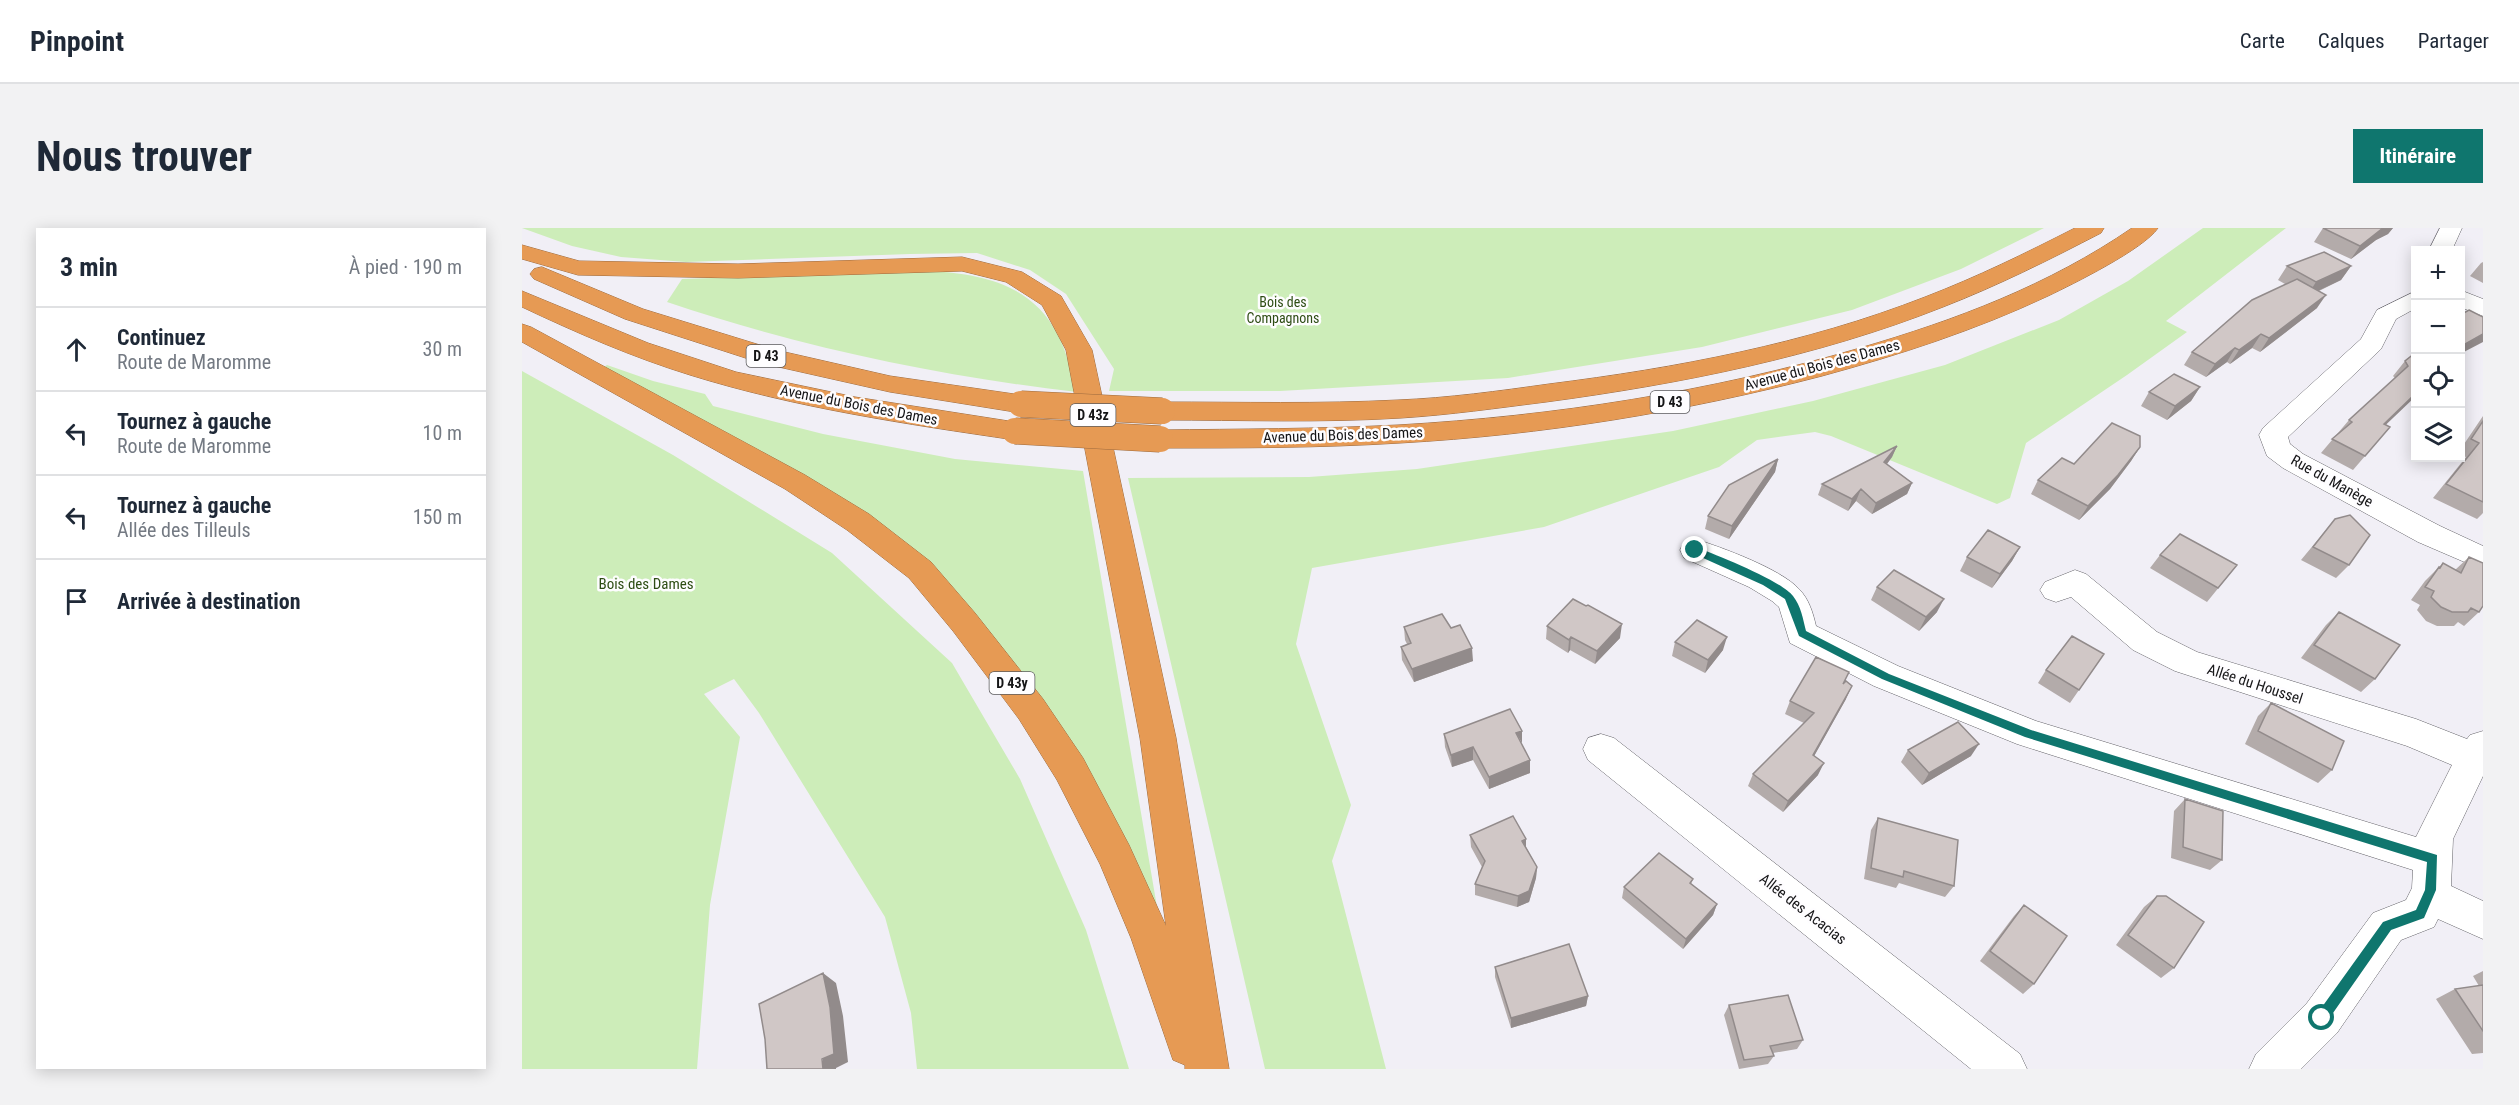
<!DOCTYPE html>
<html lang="fr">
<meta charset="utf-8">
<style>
:root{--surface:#fff;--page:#f2f2f3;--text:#1f2937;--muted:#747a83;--line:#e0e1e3;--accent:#0f766e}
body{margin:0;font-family:"Roboto Condensed",sans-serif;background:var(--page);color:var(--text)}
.controls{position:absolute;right:18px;top:18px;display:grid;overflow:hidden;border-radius:0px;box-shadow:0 3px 15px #0003}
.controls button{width:54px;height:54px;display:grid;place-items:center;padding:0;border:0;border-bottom:2px solid var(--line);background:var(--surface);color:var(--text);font:30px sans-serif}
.stop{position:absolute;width:18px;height:18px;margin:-14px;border:4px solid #0f766e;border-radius:50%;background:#fff}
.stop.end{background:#0f766e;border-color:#fff;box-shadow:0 2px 6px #0008}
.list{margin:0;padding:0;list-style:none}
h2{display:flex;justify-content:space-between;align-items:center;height:78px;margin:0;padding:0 24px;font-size:26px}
h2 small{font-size:20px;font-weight:400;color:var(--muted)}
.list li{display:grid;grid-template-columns:39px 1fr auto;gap:18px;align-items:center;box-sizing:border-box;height:84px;padding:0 24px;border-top:2px solid var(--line)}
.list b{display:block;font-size:22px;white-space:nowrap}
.list p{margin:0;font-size:20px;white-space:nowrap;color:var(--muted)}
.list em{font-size:20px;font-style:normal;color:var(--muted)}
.icon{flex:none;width:33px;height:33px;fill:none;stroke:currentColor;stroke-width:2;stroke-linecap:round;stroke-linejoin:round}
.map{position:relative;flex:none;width:1961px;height:841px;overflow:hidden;border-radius:0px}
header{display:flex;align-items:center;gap:36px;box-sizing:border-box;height:84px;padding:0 30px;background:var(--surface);border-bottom:2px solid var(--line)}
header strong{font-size:28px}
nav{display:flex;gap:33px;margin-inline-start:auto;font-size:21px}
.intro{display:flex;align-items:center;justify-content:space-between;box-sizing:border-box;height:144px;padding:0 36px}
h1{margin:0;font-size:42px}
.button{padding:15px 27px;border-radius:0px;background:var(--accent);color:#fff;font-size:21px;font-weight:700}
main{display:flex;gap:36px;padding:0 36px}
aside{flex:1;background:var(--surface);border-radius:0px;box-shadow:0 3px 15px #0003}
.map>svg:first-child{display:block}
.green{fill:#cdedb9}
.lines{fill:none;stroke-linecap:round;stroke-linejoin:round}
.minor-casing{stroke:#65646a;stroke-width:1}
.highway-casing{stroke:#9d6b3f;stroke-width:1}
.minor{fill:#fff;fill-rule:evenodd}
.highway{fill:#e69a54;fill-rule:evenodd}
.highway-bridge-casing{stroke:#9d6b3f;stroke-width:27;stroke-linecap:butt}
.highway-bridge{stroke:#e69a54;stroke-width:26}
.wall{fill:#b3abaa}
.shaded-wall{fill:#928b8b}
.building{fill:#d0c7c6;stroke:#928b8b;stroke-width:1.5}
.route{fill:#0f766e}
.labels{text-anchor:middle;stroke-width:5;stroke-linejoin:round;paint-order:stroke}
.far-park-label{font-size:14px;fill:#2e4d14;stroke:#fefdff}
.shield{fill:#fefdff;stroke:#5b5b5d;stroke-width:1.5}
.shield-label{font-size:14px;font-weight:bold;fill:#151517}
.street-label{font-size:15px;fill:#151517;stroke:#fefdff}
.park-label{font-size:15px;fill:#2e4d14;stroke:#fefdff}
</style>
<header>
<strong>Pinpoint</strong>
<nav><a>Carte</a><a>Calques</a><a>Partager</a></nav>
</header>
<div class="intro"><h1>Nous trouver</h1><a class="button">Itinéraire</a></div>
<main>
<aside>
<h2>3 min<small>À pied · 190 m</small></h2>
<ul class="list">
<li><svg class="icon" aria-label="ahead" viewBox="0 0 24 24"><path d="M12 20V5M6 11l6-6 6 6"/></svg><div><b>Continuez</b><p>Route de Maromme</p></div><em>30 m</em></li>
<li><svg class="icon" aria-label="left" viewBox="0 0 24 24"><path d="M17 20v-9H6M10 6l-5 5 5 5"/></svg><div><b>Tournez à gauche</b><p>Route de Maromme</p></div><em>10 m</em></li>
<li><svg class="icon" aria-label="left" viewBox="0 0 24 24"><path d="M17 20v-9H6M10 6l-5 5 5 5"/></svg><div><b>Tournez à gauche</b><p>Allée des Tilleuls</p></div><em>150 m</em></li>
<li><svg class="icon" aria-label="arrive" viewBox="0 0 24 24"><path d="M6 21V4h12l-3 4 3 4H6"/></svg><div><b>Arrivée à destination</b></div></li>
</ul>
</aside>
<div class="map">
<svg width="1961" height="841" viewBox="0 0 1961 841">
<rect width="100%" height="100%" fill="#f1eff6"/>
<path class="green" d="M 0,0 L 1522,0 L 1439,41 L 1330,82 L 1180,119 L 986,150 L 758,163 L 587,163 L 592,141 L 544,66 L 508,42 L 455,25 L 388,26 L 164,34 L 99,29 L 50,18 Z
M 1681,0 L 1764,0 L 1644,93 L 1665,104 L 1605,147 L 1504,215 L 1488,270 L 1475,276 L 1309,208 L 1293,204 L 1235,212 L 1197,239 L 1022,299 L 790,340 L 774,416 L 829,577 L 810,633 L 864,841 L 743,841 L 606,250 L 787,249 L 895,241 L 1151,203 L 1291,173 L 1423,137 L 1537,92 L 1606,53 Z
M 408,43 C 460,46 510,56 536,107 C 545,124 549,145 555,164 C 416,148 278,119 145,74 L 160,51 Z
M 85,137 L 131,153 L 183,166 L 191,178 L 301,206 L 433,231 L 561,243 L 636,685 L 599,616 L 400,336 L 78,142 Z
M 0,143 L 151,227 L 310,325 L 430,435 L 498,551 L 564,702 L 607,841 L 395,841 L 389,785 L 363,689 L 237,485 L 212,451 L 182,466 L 218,509 L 188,677 L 175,841 L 0,841 Z"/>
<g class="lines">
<defs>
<path id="minor" d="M 1918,0 L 1940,0 L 1930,22 L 1907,22 Z
M 1938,62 L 1961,71 L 1961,88 L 1938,79 Z
M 1894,63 L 1894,80 L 1874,91 L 1859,121 L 1766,209 L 1768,216 L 1781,226 L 1918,298 L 1961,318 L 1961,342 L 1896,314 L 1761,240 L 1745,228 L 1737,207 L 1741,200 L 1839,111 L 1855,82 Z
M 1173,311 C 1199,319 1259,341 1277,361 C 1287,371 1291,385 1294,398 L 1376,438 L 1514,493 L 1894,609 L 1930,537 L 1885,518 L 1653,443 L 1611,422 L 1549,369 L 1534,374 L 1523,370 L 1518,362 L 1523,354 L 1553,342 L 1564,346 L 1635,404 L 1675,424 L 1894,491 L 1945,511 L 1948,507 L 1961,503 L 1961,548 L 1931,611 L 1929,658 L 1961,673 L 1961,711 L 1916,691 L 1912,699 L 1879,712 L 1815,805 L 1779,841 L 1727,841 L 1734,826 L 1785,775 L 1851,685 L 1884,672 L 1890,660 L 1891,642 L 1495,516 L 1352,458 L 1268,415 L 1257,379 L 1250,373 L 1227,359 L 1162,330 L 1158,322 L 1162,314 Z
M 1079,506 L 1092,510 L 1498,826 L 1505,841 L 1449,841 L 1066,532 L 1061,521 L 1066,510 Z"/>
<path id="highway" d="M 1553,0 L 1582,0 L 1579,5 C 1527,32 1475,58 1421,79 C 1295,129 1158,156 1024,174 C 976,180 927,187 879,190 C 799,195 719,192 640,192 L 630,189 L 626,183 L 630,177 L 640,174 C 719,174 798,176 876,172 C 926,170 977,163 1027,156 C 1154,140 1283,116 1403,69 C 1455,49 1504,25 1553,0 Z
M 1610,0 L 1636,0 C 1622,21 1551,56 1526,68 C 1454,102 1377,127 1300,148 C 1162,184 1021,207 878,215 C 798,220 718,220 638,220 L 628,218 L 624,211 L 628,204 L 638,202 C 717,201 796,201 876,197 C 1032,188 1188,164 1338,120 C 1434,92 1527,57 1610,0 Z
M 0,17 L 57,33 L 216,36 L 440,29 L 500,44 L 539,68 L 570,122 L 654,510 L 707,841 L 663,841 L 663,837 L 651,832 L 609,710 L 578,636 L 535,552 L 497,491 L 431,403 L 387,350 L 325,302 L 263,261 L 0,114 L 0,96 L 9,99 L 283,247 L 347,286 L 409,334 L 453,385 L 521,471 L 561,530 L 607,617 L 644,698 L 618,510 L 544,122 L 520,77 L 484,54 L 440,43 L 216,50 L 56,47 L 0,31 Z
M 20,39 L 121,81 L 254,122 L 368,148 L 499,167 L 509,170 L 513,176 L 509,182 L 499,185 L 368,164 L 239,135 L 103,91 L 12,51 L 8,46 L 12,41 Z
M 0,63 L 126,115 L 214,144 L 333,169 L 493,194 L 503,197 L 507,203 L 503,209 L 493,212 C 384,196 274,180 168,147 C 110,129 55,105 0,79 Z"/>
</defs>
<use href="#minor" class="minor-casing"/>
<use href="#highway" class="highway-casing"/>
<use href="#minor" class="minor"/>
<use href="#highway" class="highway"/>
<defs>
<path id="highway-bridge" d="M 499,176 L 640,183
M 493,203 L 638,211"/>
</defs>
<use href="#highway-bridge" class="highway-bridge-casing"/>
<use href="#highway-bridge" class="highway-bridge"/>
</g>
<path class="wall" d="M 1801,0 L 1871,0 L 1866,6 L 1854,12 L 1829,31 L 1792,14 Z
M 1961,34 L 1961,55 L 1948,48 L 1959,35 Z
M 1765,38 L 1829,38 L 1819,52 L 1797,63 L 1795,80 L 1738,124 L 1730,120 L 1708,136 L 1705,134 L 1684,149 L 1662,137 L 1670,124 L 1763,56 L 1756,52 Z
M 1893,125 L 1864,197 L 1868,199 L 1831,242 L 1799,225 L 1827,192 L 1873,150 L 1871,148 L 1883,133 Z
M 1678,159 L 1669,173 L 1645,192 L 1619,178 L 1627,164 Z
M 1961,188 L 1961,285 L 1955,291 L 1911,270 L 1944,229 L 1938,227 L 1938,222 Z
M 1375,218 L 1370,229 L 1365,236 L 1390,255 L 1385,266 L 1350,286 L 1334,273 L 1326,283 L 1296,267 L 1300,256 Z
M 1618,219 L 1609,233 L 1588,261 L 1557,292 L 1509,266 L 1516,252 L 1552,236 Z
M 1256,231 L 1253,244 L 1207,311 L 1183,301 L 1186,288 Z
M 1813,291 L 1827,337 L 1814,350 L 1779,332 Z
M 1498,319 L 1490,333 L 1470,360 L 1438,343 L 1445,329 Z
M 1638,327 L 1715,337 L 1685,374 L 1628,340 Z
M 1947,329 L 1957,384 L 1942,398 L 1936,394 L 1932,398 L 1915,398 L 1904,393 L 1895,382 L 1898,377 L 1889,372 L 1903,353 L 1921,335 L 1933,342 Z
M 1355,359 L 1415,384 L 1397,403 L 1349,372 Z
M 1817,384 L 1853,451 L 1839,464 L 1779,430 L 1804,397 Z
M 1025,398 L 1098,410 L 1073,436 L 1048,422 L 1046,425 L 1024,411 Z
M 882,399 L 929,400 L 951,433 L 892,454 L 880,432 L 879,419 L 885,416 L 883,412 Z
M 1153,414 L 1201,422 L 1183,445 L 1150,428 Z
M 1524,442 L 1557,462 L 1548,475 L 1516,455 Z
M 1323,454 L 1324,471 L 1292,528 L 1296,547 L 1261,584 L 1226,558 L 1231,546 L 1282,495 L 1263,486 L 1268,473 Z
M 1749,475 L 1810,542 L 1796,555 L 1723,516 L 1736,488 Z
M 922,506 L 999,515 L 1008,532 L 1008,545 L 967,561 L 951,532 L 930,539 L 923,519 Z
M 1386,522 L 1449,528 L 1400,557 L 1379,534 Z
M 1663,571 L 1700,632 L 1688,642 L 1649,630 L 1652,583 Z
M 1356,590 L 1432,658 L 1423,669 L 1377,655 L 1374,660 L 1342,651 L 1349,602 Z
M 948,607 L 1004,619 L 1015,639 L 1014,650 L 1007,674 L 995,679 L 953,667 L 953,656 L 960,639 L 949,619 Z
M 1171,651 L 1169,656 L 1195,676 L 1191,687 L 1161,721 L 1100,670 L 1102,659 Z
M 1635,668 L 1652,740 L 1639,750 L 1594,717 L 1622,679 Z
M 1502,677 L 1512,756 L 1501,766 L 1458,733 L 1492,688 Z
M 973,739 L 1066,768 L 1064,778 L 989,800 L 973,749 Z
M 1961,743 L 1961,825 L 1950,826 L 1914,771 L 1933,761 L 1957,758 L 1951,748 Z
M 1207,777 L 1281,812 L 1275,821 L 1251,825 L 1252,828 L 1246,836 L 1217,841 L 1202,787 Z"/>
<path class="shaded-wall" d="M 1861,0 L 1871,0 L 1866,6 L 1854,12 L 1829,31 L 1838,18 Z
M 1829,38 L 1819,52 L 1785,68 L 1794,54 Z
M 1804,67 L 1795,80 L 1738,124 L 1747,110 Z
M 1739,106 L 1730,120 L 1708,136 L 1717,122 Z
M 1961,106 L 1961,114 L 1938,126 L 1938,119 Z
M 1713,120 L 1705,134 L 1684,149 L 1693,136 Z
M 1678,159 L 1669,173 L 1645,192 L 1653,178 Z
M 1893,166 L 1893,169 L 1850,210 L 1862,196 Z
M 1375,218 L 1370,229 L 1358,245 L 1362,234 Z
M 1618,219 L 1609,233 L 1588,261 L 1557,292 L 1566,278 Z
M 1256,231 L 1253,244 L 1207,311 L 1210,298 Z
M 1390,255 L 1385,266 L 1350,286 L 1354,275 Z
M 1339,261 L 1334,273 L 1326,283 L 1330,271 Z
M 1498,319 L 1490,333 L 1470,360 L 1478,346 Z
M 1422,371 L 1415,384 L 1397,403 L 1404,389 Z
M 1100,396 L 1098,410 L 1073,436 L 1075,423 Z
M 1049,409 L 1048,422 L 1046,425 L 1047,412 Z
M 1205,409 L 1201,422 L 1183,445 L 1186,432 Z
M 950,420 L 951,433 L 892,454 L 890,441 Z
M 1330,458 L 1324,471 L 1286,539 L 1291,527 Z
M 1000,503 L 1000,515 L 994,505 Z
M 1457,516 L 1449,528 L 1400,557 L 1407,545 Z
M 951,519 L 951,532 L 930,539 L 929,527 Z
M 1008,532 L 1008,545 L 967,561 L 967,549 Z
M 1302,535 L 1296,547 L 1261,584 L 1266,573 Z
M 1004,611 L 1004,623 L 1000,613 Z
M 1015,639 L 1014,650 L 1007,674 L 995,679 L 996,668 Z
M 1195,676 L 1191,687 L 1161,721 L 1164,711 Z
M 301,745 L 314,755 L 321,788 L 326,834 L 314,840 L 314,841 L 301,841 Z
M 1066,768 L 1064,778 L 989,800 L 989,790 Z"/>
<path class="building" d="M 1801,0 L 1861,0 L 1838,18 Z
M 1802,24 L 1829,38 L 1794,54 L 1765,38 Z
M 1775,51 L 1804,67 L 1747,110 L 1739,106 L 1717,122 L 1713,120 L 1693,136 L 1670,124 L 1730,72 Z
M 1947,82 L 1961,89 L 1961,106 L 1938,119 L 1938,87 Z
M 1893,125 L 1893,166 L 1862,196 L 1868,199 L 1843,228 L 1810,211 L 1830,194 L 1827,192 L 1886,138 L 1883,133 Z
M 1652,146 L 1678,159 L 1653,178 L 1627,164 Z
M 1961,193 L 1961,274 L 1924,256 L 1957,215 L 1949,211 Z
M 1590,195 L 1618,208 L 1618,219 L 1596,247 L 1566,278 L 1516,252 L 1540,230 L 1552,236 Z
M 1375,218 L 1362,234 L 1390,255 L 1354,275 L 1339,261 L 1330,271 L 1300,256 Z
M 1256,231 L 1210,298 L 1186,288 L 1207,257 Z
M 1828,287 L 1848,307 L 1827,337 L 1791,319 L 1813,291 Z
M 1466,302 L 1498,319 L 1478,346 L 1445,329 Z
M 1658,306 L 1715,337 L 1696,360 L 1638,327 Z
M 1947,329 L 1961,335 L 1961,378 L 1957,384 L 1949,380 L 1946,384 L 1930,384 L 1919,379 L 1909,369 L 1912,363 L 1903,359 L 1917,339 L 1918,340 L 1921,335 L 1939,345 Z
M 1372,342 L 1422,371 L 1404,389 L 1355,359 Z
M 1051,371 L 1064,378 L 1066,377 L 1100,396 L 1075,423 L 1049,409 L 1047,412 L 1025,398 Z
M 1817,384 L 1878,417 L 1853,451 L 1792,417 Z
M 920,386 L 929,400 L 938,397 L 950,420 L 890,441 L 879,419 L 889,415 L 882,399 Z
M 1175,392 L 1205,409 L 1186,432 L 1153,414 Z
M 1550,408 L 1582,426 L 1557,462 L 1524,442 Z
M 1294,429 L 1327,444 L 1321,456 L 1324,453 L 1330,458 L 1291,527 L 1302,535 L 1266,573 L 1231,546 L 1292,485 L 1268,473 Z
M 1749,475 L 1822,513 L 1810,542 L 1736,503 Z
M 988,481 L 1000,503 L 994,505 L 1008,532 L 967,549 L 951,519 L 929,527 L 922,506 Z
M 1436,494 L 1457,516 L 1407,545 L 1386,522 Z
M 1663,571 L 1701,583 L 1700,632 L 1661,619 Z
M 991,588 L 1004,611 L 1000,613 L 1015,639 L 1007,663 L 996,668 L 953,656 L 963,633 L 948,607 Z
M 1356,590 L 1436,612 L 1432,658 L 1382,643 L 1381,649 L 1349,640 Z
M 1137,625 L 1171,651 L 1168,655 L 1195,676 L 1164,711 L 1102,659 Z
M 1635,668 L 1644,668 L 1682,694 L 1652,740 L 1606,707 Z
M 1502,677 L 1545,708 L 1512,756 L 1468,723 Z
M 1047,716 L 1066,768 L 989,790 L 973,739 Z
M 301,745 L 308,779 L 312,826 L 300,831 L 301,841 L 245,841 L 243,811 L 237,776 Z
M 1961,757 L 1961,803 L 1933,761 Z
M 1266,767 L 1281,812 L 1248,818 L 1252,828 L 1222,832 L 1207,777 Z"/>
<path class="route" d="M 1173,319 C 1193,326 1260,353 1271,368 C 1279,378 1281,391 1284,403 L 1367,446 L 1509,502 L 1915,627 L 1914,662 L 1902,690 L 1869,702 L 1804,795 L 1800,797 L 1795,795 L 1794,790 L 1795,786 L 1861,694 L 1894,682 L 1903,662 L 1905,634 L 1503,509 L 1360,451 L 1277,408 L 1263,371 L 1241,357 L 1170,325 L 1168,322 Z"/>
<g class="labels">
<g class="far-park-label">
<text x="761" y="79">Bois des<tspan x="761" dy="16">Compagnons</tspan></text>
</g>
<g class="shield">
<rect x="224.5" y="117" width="39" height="22" rx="4.5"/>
<rect x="1128.5" y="163" width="39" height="22" rx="4.5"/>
<rect x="548.5" y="176" width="45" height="22" rx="4.5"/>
<rect x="467.5" y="444" width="45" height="22" rx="4.5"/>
</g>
<g class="shield-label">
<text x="244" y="133">D 43</text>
<text x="1148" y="179">D 43</text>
<text x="571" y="192">D 43z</text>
<text x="490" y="460">D 43y</text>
</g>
<g class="street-label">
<text transform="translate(1300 137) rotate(-15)" y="5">Avenue du Bois des Dames</text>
<text transform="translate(337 177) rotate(11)" y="5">Avenue du Bois des Dames</text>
<text transform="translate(821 207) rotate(-2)" y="5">Avenue du Bois des Dames</text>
<text transform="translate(1810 253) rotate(29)" y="5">Rue du Manège</text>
<text transform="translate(1733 456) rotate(18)" y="5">Allée du Houssel</text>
<text transform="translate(1281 681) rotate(38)" y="5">Allée des Acacias</text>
</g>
<g class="park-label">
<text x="124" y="361">Bois des Dames</text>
</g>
</g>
</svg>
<div class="controls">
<button>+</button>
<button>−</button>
<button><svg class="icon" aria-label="locate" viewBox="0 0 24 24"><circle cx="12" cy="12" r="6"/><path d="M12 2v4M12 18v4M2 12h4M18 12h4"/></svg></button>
<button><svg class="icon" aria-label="layers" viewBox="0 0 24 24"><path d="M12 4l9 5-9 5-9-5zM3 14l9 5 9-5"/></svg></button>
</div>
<div class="stop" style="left:1800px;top:790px"></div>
<div class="stop end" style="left:1173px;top:322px"></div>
</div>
</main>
